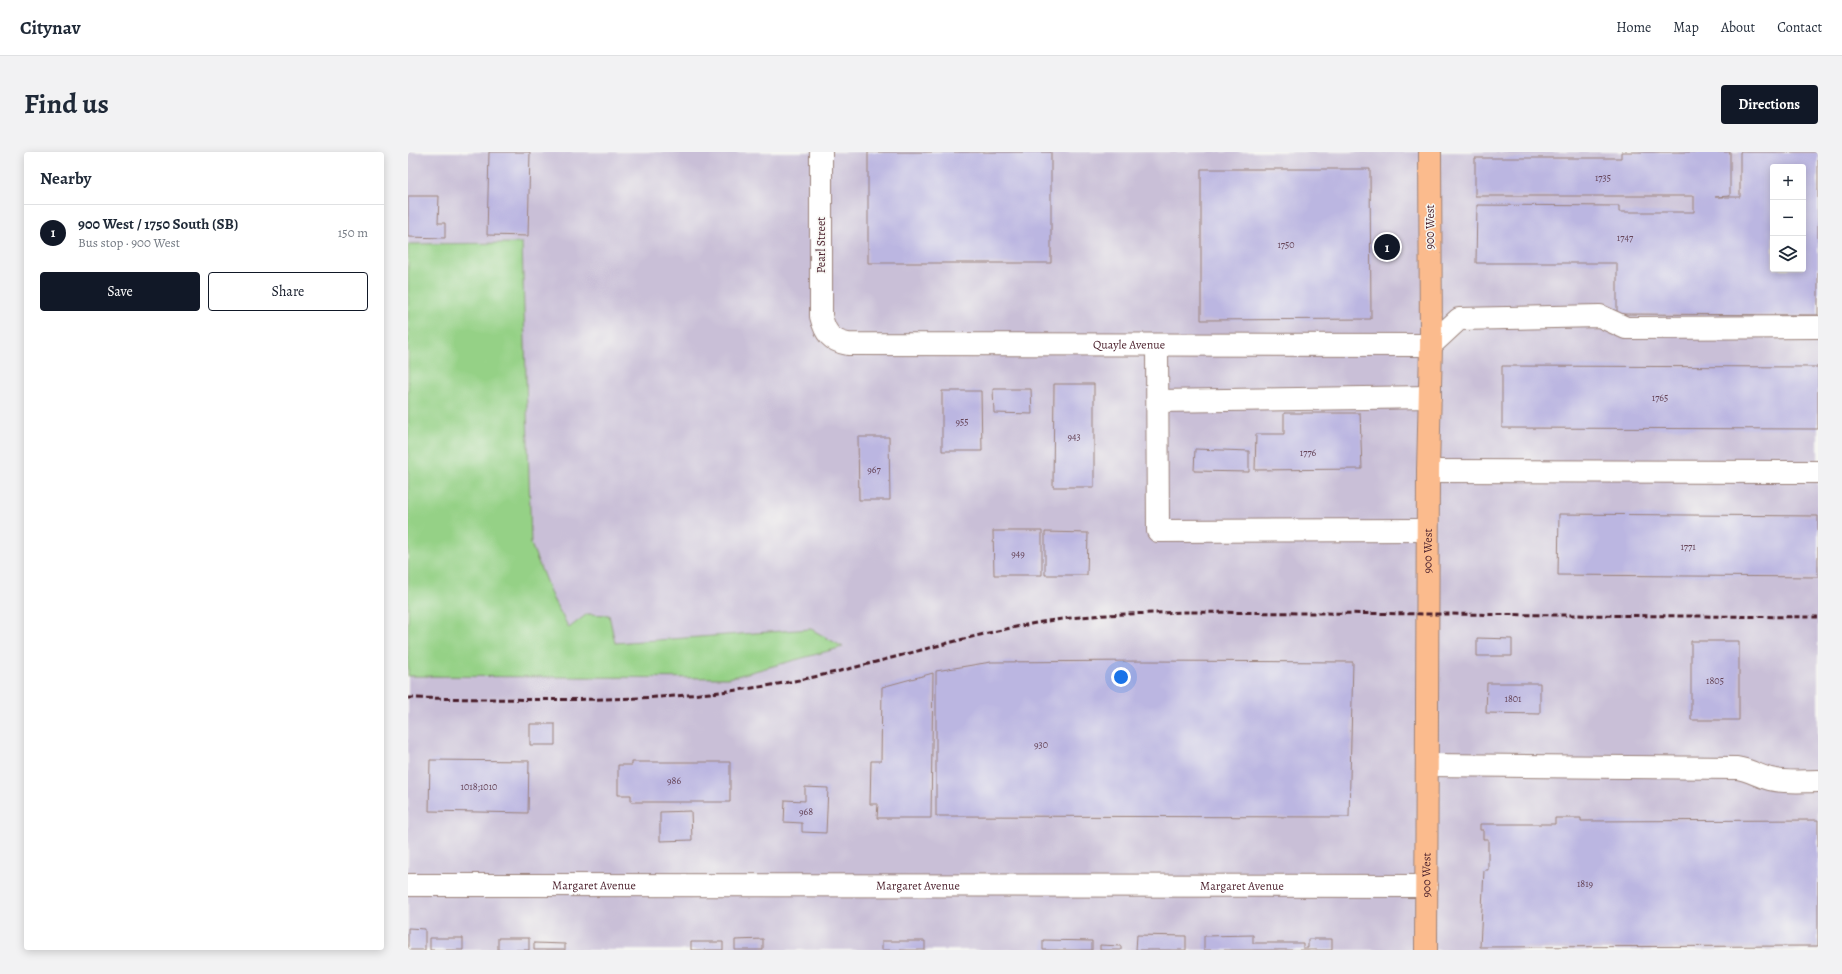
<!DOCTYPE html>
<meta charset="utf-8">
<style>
:root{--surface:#fff;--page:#f2f2f3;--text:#1f2937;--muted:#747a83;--line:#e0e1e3;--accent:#111827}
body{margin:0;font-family:Alegreya,serif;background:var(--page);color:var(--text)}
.controls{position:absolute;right:12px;top:12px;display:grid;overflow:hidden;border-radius:4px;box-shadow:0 2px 10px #0003}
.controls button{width:36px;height:36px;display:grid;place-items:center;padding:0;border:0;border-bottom:1px solid var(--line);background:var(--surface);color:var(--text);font:20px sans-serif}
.you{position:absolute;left:713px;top:525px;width:14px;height:14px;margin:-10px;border:3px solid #fff;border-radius:50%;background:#1a73e8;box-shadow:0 0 0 6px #1a73e833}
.badge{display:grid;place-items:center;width:26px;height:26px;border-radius:50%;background:var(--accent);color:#fff;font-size:13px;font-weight:700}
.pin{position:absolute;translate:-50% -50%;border:2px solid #fff;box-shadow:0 1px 4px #0006}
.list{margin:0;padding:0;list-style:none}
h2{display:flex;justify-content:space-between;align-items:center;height:52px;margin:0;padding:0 16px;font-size:17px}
h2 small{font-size:13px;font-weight:400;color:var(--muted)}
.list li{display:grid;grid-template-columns:26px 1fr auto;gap:12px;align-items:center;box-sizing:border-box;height:56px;padding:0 16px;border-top:1px solid var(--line)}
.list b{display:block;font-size:15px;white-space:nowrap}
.list p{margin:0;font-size:13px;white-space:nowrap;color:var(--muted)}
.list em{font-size:13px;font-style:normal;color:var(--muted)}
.actions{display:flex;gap:8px;padding:12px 16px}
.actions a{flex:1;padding:9px 0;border:1px solid var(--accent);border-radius:4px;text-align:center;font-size:14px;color:var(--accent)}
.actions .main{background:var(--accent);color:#fff}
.icon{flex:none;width:22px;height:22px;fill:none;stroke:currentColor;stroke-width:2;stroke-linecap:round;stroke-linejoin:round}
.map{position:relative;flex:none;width:1410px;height:798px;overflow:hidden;border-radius:4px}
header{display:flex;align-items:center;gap:24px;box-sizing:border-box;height:56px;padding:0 20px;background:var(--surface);border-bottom:1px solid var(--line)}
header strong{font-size:19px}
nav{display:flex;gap:22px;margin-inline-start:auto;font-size:14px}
.intro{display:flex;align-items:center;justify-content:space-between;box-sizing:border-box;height:96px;padding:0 24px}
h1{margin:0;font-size:28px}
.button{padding:10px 18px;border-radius:4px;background:var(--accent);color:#fff;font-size:14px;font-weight:700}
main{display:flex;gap:24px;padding:0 24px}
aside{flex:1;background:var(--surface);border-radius:4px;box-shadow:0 2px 10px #0003}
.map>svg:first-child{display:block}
.industrial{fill:#c9bfd7;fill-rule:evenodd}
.green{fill:#95d186;stroke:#707858}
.building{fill:#bbb6e1;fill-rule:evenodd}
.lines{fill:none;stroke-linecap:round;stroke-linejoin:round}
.minor-casing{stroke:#9b827a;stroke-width:24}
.major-casing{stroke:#9b827a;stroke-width:24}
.minor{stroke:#fff;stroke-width:22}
.major{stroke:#fbbb8d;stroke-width:22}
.rail{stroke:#4a1f2b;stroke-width:3;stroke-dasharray:6 3;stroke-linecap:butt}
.labels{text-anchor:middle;stroke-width:3;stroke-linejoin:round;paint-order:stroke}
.number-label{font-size:10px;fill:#664558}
.street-label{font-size:12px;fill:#4a1f2b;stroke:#f6f6f2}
</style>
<header>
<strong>Citynav</strong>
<nav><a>Home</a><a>Map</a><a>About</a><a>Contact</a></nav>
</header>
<div class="intro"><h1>Find us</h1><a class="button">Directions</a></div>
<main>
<aside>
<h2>Nearby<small></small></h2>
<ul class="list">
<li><span class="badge">1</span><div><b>900 West / 1750 South (SB)</b><p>Bus stop · 900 West</p></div><em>150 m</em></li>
</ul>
<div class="actions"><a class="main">Save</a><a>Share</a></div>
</aside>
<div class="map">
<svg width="1410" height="798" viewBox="0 0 1410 798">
<rect width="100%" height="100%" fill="#f6f6f2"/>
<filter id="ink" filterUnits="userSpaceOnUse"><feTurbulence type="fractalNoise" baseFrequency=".025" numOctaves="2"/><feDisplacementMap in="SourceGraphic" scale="8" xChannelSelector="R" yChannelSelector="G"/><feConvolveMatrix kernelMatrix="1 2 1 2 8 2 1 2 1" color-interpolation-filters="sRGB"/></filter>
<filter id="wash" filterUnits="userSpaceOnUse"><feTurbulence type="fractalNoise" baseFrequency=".012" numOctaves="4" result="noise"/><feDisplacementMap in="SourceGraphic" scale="16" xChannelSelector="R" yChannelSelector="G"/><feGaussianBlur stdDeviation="0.9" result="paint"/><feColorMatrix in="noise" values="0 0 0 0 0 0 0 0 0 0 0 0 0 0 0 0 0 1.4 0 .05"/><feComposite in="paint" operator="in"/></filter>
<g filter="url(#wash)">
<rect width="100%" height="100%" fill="#ece5c9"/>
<path class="industrial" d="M 0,0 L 1410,0 L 1410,798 L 0,798 ZM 1365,15 L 1395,15 L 1395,117 L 1365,117 Z"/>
<path class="green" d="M 114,91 L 123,392 L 145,447 L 161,476 L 179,462 L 201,463 L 207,491 L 403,477 L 435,495 L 321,526 L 0,524 L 0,92 Z"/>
<g id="blocks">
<path class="building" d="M 81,0 L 122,0 L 120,84 L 79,83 Z
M 460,0 L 643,0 L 643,111 L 460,111 Z
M 1213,0 L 1322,0 L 1322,44 L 1307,45 L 1332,45 L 1332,0 L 1410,0 L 1410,163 L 1209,162 L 1209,111 L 1068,111 L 1069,53 L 1211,54 L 1211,60 L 1286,60 L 1286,44 L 1067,44 L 1067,6 L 1213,6 ZM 1365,15 L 1395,15 L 1395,117 L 1365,117 Z
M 793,17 L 962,17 L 963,167 L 793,168 Z
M 0,44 L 31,44 L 30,71 L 37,71 L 37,86 L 0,85 Z
M 1094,214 L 1410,215 L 1410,277 L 1094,276 Z
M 646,232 L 686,232 L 686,335 L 645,335 Z
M 585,237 L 623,237 L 624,262 L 586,261 Z
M 534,239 L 573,239 L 574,299 L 534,299 Z
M 876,261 L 952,261 L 954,317 L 847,318 L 848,282 L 876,282 Z
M 450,285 L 481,285 L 482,348 L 451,348 Z
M 787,297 L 841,299 L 841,320 L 786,319 Z
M 1151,362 L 1410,364 L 1410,425 L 1150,423 Z
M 585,379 L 634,379 L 634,423 L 586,423 Z
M 637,380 L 680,381 L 679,423 L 637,423 Z
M 1069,486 L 1104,487 L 1104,504 L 1069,504 Z
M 1283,489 L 1331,489 L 1331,568 L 1283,568 Z
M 738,509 L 945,510 L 941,665 L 528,664 L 528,519 L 583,510 Z
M 525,521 L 523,666 L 469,666 L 470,652 L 462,652 L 463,609 L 473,609 L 474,535 Z
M 1079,531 L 1132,531 L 1132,562 L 1078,561 Z
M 122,572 L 147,572 L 147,593 L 122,593 Z
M 22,608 L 121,609 L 120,661 L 21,659 Z
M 224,610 L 322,610 L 322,650 L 223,650 L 223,643 L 210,643 L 210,613 L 224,613 Z
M 397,635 L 420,636 L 418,681 L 394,680 L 394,671 L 376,670 L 377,648 L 397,649 Z
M 283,659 L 284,688 L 252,689 L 252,660 Z
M 1147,666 L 1173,666 L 1173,669 L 1410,668 L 1410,794 L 1072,795 L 1076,718 L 1080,718 L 1080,687 L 1075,687 L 1075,678 L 1072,678 L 1072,672 L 1147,672 Z
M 0,776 L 17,777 L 17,798 L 0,798 Z
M 729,783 L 778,784 L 778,798 L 728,798 Z
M 845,783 L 845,791 L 895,791 L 895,796 L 900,796 L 900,787 L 924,787 L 924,798 L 796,798 L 796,784 Z
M 22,786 L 55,786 L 55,798 L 22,798 Z
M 90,786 L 121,786 L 121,798 L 90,798 Z
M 355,787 L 355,798 L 327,798 L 327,788 Z
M 635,788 L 684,789 L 684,798 L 635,798 Z
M 474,789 L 517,789 L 517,798 L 474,798 Z
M 283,790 L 315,790 L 315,798 L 283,798 Z
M 126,791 L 157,792 L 157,798 L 126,798 Z
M 692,793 L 713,794 L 713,798 L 692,798 Z"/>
</g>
</g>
<g filter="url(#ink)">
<use href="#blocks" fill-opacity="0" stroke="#9b827a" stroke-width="1"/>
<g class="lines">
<defs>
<g id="minor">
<path id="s1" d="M 413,0 L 413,164 C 417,181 423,189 440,192 L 1023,193 L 1051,167 L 1192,164 L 1218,176 L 1410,175"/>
<path d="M 749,193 L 750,379 L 1019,378"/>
<path d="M 750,249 L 1022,245"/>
<path d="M 1020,319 L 1410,320"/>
<path d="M 1019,613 L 1329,616 C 1342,618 1350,624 1362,627 C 1378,631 1394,629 1410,629"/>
<path id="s2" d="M 0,733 L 1019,734"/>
</g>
<g id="major">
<path id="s3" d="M 1018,798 L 1020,319 L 1023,193 L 1022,0"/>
</g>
</defs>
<use href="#minor" class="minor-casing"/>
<use href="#major" class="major-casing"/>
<use href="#minor" class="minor"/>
<use href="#major" class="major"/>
<path class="rail" d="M 0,546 C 123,547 248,553 370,532 C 456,517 538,488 623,472 C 673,462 725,462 776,460 L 1410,465"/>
</g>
</g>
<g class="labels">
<g class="number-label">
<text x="1195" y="29">1735</text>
<text x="1217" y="89">1747</text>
<text x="878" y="96">1750</text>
<text x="1252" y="249">1765</text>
<text x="554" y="273">955</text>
<text x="666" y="288">943</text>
<text x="900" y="304">1776</text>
<text x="466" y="321">967</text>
<text x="1280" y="398">1771</text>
<text x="610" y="405">949</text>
<text x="1307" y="532">1805</text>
<text x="1105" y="550">1801</text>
<text x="633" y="596">930</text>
<text x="266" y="632">986</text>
<text x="71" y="638">1018;1010</text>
<text x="398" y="663">968</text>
<text x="1177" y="735">1819</text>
</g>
<g class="street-label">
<text transform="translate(1022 75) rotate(-90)" y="4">900 West</text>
<text transform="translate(413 93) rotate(-90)" y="4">Pearl Street</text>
<text dy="4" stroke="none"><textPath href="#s1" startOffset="487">Quayle Avenue</textPath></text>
<text dy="4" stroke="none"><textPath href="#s3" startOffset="399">900 West</textPath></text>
<text dy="4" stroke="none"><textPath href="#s3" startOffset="75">900 West</textPath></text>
<text dy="4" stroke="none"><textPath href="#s2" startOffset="186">Margaret Avenue</textPath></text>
<text dy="4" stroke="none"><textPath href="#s2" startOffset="510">Margaret Avenue</textPath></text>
<text dy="4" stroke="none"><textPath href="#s2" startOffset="834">Margaret Avenue</textPath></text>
</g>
</g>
</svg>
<div class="controls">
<button>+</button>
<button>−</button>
<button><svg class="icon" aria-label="layers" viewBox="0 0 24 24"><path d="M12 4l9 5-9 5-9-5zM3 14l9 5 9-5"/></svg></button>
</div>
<div class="you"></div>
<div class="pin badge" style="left:979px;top:95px">1</div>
</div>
</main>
